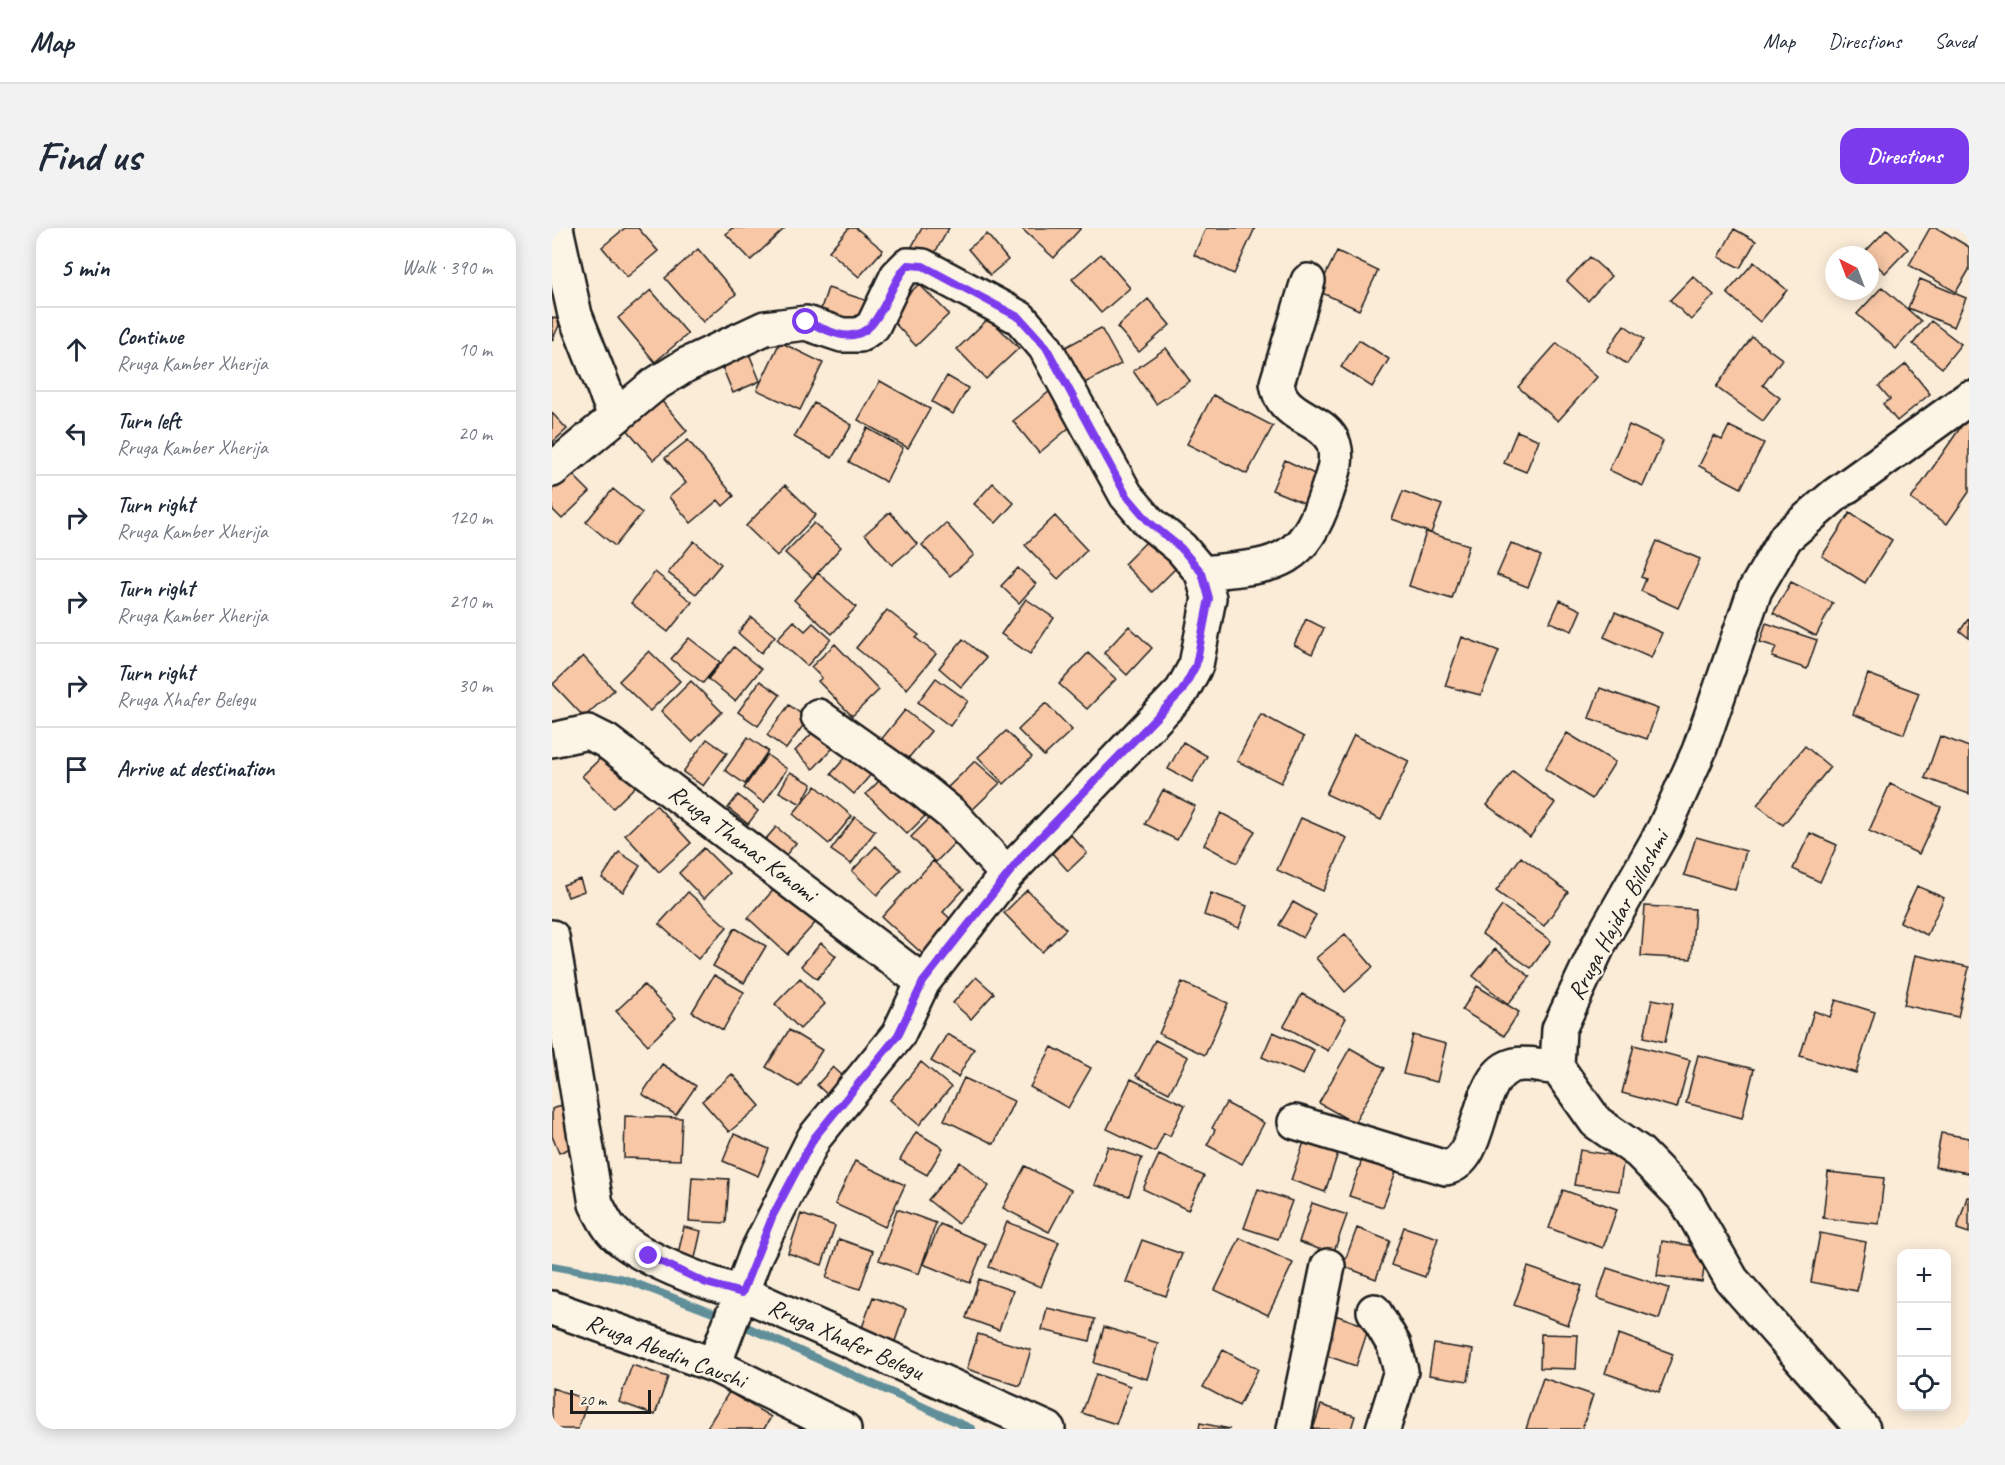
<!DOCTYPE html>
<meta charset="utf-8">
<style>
:root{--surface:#fff;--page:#f2f2f3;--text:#1f2937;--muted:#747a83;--line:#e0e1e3;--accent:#7c3aed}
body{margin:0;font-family:Caveat,sans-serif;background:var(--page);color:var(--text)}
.controls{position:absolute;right:18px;bottom:18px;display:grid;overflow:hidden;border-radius:12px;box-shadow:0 3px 15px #0003}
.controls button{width:54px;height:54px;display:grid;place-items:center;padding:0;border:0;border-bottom:2px solid var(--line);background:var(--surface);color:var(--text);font:30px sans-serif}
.compass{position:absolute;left:1273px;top:18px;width:54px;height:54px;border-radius:50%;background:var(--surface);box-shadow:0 3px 15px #0003;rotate:318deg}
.scale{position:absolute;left:18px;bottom:15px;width:81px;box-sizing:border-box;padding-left:6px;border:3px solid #1c1c1c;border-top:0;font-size:16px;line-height:21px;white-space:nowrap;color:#1c1c1c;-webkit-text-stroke:4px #fcf5e5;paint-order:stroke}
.stop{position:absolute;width:18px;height:18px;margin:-14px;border:4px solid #7c3aed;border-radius:50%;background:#fff}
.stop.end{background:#7c3aed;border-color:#fff;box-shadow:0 2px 6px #0008}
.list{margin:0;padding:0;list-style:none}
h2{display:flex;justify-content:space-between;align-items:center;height:78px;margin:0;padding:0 24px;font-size:26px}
h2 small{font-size:20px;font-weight:400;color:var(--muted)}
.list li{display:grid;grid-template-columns:39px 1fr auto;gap:18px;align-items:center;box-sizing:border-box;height:84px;padding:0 24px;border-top:2px solid var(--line)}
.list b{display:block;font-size:22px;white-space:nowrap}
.list p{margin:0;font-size:20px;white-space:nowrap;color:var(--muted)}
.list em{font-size:20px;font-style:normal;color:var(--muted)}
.icon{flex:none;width:33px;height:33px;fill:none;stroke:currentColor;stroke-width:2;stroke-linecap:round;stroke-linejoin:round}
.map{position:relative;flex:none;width:1417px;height:1201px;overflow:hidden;border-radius:18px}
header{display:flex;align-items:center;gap:36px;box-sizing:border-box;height:84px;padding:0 30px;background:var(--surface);border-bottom:2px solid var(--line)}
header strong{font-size:28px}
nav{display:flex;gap:33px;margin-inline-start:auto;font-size:21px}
.intro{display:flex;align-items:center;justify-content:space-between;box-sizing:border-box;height:144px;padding:0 36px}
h1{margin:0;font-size:42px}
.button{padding:15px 27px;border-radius:18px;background:var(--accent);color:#fff;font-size:21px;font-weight:700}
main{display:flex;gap:36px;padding:0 36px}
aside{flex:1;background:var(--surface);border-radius:18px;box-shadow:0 3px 15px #0003}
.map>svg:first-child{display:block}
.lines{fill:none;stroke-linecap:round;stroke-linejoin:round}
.stream{stroke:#618f9a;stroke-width:8}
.building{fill:#f7c7a6;stroke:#1c1c1c;stroke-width:1.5}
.minor-casing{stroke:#1c1c1c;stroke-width:38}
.major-casing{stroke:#1c1c1c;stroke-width:38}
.minor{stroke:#fcf5e5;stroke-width:33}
.major{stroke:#fcf5e5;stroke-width:33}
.route{stroke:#7c3aed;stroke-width:8}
.labels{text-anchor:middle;stroke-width:4.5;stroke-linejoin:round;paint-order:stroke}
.street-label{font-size:24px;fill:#1c1c1c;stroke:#fcf5e5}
</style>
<header>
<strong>Map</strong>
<nav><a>Map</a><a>Directions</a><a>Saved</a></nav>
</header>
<div class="intro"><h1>Find us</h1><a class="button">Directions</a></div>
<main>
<aside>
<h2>5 min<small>Walk · 390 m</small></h2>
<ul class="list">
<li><svg class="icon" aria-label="ahead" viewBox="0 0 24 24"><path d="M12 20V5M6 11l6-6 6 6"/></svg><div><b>Continue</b><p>Rruga Kamber Xherija</p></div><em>10 m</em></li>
<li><svg class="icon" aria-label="left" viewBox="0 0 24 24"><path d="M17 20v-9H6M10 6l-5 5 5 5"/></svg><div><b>Turn left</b><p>Rruga Kamber Xherija</p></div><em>20 m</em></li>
<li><svg class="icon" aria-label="right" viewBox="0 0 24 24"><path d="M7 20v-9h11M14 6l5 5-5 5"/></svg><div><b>Turn right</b><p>Rruga Kamber Xherija</p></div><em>120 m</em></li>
<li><svg class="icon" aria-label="right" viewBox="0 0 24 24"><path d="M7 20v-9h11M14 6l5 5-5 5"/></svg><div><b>Turn right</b><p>Rruga Kamber Xherija</p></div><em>210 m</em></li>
<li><svg class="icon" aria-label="right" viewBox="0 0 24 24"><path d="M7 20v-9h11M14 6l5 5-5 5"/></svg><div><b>Turn right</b><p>Rruga Xhafer Belegu</p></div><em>30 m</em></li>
<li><svg class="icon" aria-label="arrive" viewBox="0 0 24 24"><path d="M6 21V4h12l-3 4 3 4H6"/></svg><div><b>Arrive at destination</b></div></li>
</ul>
</aside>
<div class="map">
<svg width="1417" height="1201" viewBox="0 0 1417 1201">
<rect width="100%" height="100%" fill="#fbecd8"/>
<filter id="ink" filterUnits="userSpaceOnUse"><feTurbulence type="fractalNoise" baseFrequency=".0167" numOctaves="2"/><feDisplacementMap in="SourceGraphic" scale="12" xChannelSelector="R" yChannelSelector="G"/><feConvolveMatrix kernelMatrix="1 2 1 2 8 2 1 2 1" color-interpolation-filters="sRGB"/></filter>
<g filter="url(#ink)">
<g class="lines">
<path class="stream" d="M 0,1038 L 72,1051 L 174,1090
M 186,1095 L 420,1201"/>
</g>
<path class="building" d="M 73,0 L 86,0 L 106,23 L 75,49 L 50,19 Z
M 180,0 L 233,0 L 199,32 L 174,6 Z
M 297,0 L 304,0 L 331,22 L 307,49 L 277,23 Z
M 370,0 L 397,0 L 378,33 L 358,22 Z
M 469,0 L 529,0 L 502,30 Z
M 654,0 L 703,0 L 682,46 L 642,27 Z
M 1378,0 L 1385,0 L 1417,19 L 1417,42 L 1404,64 L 1357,37 Z
M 1182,1 L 1204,13 L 1188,40 L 1167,29 Z
M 1335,1 L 1356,21 L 1333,45 L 1318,31 L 1318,27 L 1312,25 Z
M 435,6 L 456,32 L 438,47 L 416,21 Z
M 146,21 L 184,66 L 151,94 L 113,50 Z
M 785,23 L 826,43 L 807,82 L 766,63 Z
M 549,26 L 578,60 L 549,85 L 520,51 Z
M 1038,29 L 1059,48 L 1036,73 L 1015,53 Z
M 1202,34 L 1235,62 L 1208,94 L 1175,65 Z
M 1141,48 L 1162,67 L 1139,92 L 1118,72 Z
M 1368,51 L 1414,70 L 1402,99 L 1356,80 Z
M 367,56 L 397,86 L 364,118 L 335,87 Z
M 1330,59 L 1369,93 L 1344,121 L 1305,86 Z
M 276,60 L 319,74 L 309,103 L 266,89 Z
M 99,62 L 136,106 L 103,134 L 66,90 Z
M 596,71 L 618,97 L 587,124 L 565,99 Z
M 0,89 L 9,93 L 0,113 Z
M 437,90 L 467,120 L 434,151 L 405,121 Z
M 1379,93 L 1409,116 L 1390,140 L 1361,116 Z
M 1072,97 L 1092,111 L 1075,136 L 1055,123 Z
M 549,100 L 569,136 L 527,158 L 508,122 Z
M 1200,109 L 1230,131 L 1211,157 L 1228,170 L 1211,193 L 1164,159 Z
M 807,112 L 837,131 L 820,159 L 789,139 Z
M 228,114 L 271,135 L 248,182 L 205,162 Z
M 1005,115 L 1045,149 L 1006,193 L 966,159 Z
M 194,118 L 208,153 L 181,165 L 166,129 Z
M 614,120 L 638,153 L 604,176 L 581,143 Z
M 1354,136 L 1378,166 L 1345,193 L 1331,176 L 1338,171 L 1327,158 Z
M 395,148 L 416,160 L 401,186 L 380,174 Z
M 328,153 L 378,181 L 356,220 L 306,192 Z
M 498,163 L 524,194 L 487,225 L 461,193 Z
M 102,164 L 135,203 L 101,232 L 68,193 Z
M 661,167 L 721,198 L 695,246 L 635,216 Z
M 262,175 L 300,197 L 280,230 L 242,209 Z
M 0,185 L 15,201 L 1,214 L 5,218 L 0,223 Z
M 1417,187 L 1417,264 L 1395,296 L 1359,271 Z
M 1077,197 L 1111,213 L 1091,258 L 1057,242 Z
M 1177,198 L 1212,215 L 1189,260 L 1147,238 L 1162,208 L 1170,212 Z
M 315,200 L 351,220 L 334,254 L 297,234 Z
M 965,203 L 987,212 L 974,244 L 952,235 Z
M 136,212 L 182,268 L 171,278 L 166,272 L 139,295 L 117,269 L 134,255 L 113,230 Z
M 733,232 L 769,249 L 757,277 L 720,262 Z
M 16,242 L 38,264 L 10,291 L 0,281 L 0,258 Z
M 441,255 L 462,275 L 444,295 L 422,276 Z
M 233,257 L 264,287 L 225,328 L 194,298 Z
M 61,261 L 90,285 L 63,318 L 34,294 Z
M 851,263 L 890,277 L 879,305 L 840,291 Z
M 338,284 L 365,316 L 340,337 L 313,306 Z
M 1298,285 L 1340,312 L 1313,355 L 1270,328 Z
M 503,288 L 535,322 L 506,351 L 473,317 Z
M 262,295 L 289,319 L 261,350 L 233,325 Z
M 394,295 L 422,327 L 398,348 L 370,317 Z
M 874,304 L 917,317 L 900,371 L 857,358 Z
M 599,309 L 626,338 L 600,364 L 572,336 Z
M 142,313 L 169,336 L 144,366 L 116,345 Z
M 1105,313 L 1148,331 L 1126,380 L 1089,363 L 1094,351 L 1089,349 Z
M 959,315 L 989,328 L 976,359 L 945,347 Z
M 466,340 L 484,356 L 467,375 L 449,358 Z
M 103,344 L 140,374 L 116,404 L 79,375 Z
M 266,345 L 304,379 L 280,406 L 242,372 Z
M 1239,354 L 1281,375 L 1264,408 L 1221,385 Z
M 474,371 L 502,390 L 478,426 L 449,406 Z
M 1008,372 L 1029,382 L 1020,403 L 998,394 Z
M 335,382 L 367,407 L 364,410 L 384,426 L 355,461 L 304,420 Z
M 1063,384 L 1110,405 L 1099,430 L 1052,409 Z
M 199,389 L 223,408 L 209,425 L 186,405 Z
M 1417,390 L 1417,410 L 1408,403 Z
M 754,391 L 772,400 L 760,426 L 742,417 Z
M 242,393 L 253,403 L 261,395 L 279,411 L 255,438 L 225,411 Z
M 1214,395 L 1265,412 L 1255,441 L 1220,429 L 1224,419 L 1208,414 Z
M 577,398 L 600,420 L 575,447 L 552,425 Z
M 910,409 L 947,423 L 929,467 L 893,458 Z
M 137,410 L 168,434 L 151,455 L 119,431 Z
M 411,411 L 434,430 L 409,459 L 387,440 Z
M 283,416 L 327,462 L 300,488 L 266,453 L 270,450 L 259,439 Z
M 182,419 L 209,441 L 183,473 L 156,451 Z
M 97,423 L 128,453 L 98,483 L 67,453 Z
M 536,425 L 564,451 L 535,481 L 507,456 Z
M 31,428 L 62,462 L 32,489 L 1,456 Z
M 1316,446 L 1367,465 L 1352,506 L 1301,486 Z
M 384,450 L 416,473 L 398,498 L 366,474 Z
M 139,453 L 170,484 L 140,514 L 109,483 Z
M 208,453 L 228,467 L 206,498 L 186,484 Z
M 1048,460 L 1106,481 L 1095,511 L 1037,490 Z
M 494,475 L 520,502 L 492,528 L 466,502 Z
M 237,477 L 256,491 L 234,521 L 215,507 Z
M 353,482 L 379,503 L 354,533 L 328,513 Z
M 709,486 L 752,509 L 729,555 L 685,533 Z
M 266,499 L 284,517 L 261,541 L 243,523 Z
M 454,503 L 480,529 L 452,556 L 426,529 Z
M 1015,505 L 1063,534 L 1040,571 L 993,541 Z
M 802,507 L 857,533 L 829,592 L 774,566 Z
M 1388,508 L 1417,519 L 1417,566 L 1373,550 Z
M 196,509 L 216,523 L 193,556 L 173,542 Z
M 155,511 L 175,525 L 151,558 L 131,544 Z
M 631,514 L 655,528 L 640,554 L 616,541 Z
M 305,516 L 328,536 L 302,566 L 279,546 Z
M 1253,518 L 1278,539 L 1231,597 L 1205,577 Z
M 59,520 L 90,552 L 61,580 L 30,548 Z
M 215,527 L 235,541 L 212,575 L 192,560 Z
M 423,533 L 448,555 L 417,585 L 392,563 Z
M 961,543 L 1003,575 L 978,609 L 935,577 Z
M 238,544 L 260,556 L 249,576 L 227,564 Z
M 332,548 L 373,588 L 355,606 L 314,566 Z
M 1338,556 L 1389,579 L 1367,626 L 1317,603 Z
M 264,558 L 300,588 L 277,616 L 241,586 Z
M 611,562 L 643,578 L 625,612 L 593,596 Z
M 186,567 L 206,583 L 196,596 L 176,580 Z
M 104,577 L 139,615 L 107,644 L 73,607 Z
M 384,584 L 409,608 L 384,634 L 359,609 Z
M 669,585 L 703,603 L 685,635 L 652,617 Z
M 303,589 L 323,603 L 299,636 L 279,622 Z
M 749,590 L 795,610 L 771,663 L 725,642 Z
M 224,599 L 244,615 L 233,628 L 213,612 Z
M 1258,605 L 1285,617 L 1268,654 L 1241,641 Z
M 519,607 L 535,625 L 516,643 L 500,625 Z
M 1144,609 L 1194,623 L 1183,662 L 1132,647 Z
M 324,618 L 349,642 L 325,667 L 300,643 Z
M 152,620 L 177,645 L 152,671 L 127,645 Z
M 67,624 L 88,638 L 71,664 L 50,650 Z
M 969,629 L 1016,664 L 992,698 L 944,663 Z
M 381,633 L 412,661 L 391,684 L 404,696 L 374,729 L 330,689 Z
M 28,651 L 32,663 L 16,669 L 11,657 Z
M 225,658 L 264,694 L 235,726 L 196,690 Z
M 1365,658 L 1392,670 L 1375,707 L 1348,694 Z
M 475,662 L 514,701 L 490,724 L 452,685 Z
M 136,664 L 175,699 L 146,731 L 107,696 Z
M 659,665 L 695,678 L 687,700 L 652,687 Z
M 741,674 L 764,687 L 751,710 L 727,697 Z
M 950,678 L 999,713 L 979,740 L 930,706 Z
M 1093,678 L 1143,681 L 1139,731 L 1089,728 Z
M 183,700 L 214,718 L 192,755 L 161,738 Z
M 793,706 L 821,739 L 793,764 L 764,730 Z
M 269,715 L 284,728 L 265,751 L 249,738 Z
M 943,721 L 978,749 L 956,776 L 921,748 Z
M 1363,727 L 1417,739 L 1406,789 L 1352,777 Z
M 162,747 L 192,764 L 171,802 L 140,784 Z
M 424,749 L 442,765 L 419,791 L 401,775 Z
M 248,750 L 273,776 L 248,801 L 223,776 Z
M 630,754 L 676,775 L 653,827 L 607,806 Z
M 92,757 L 124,790 L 96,817 L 64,783 Z
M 925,758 L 967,784 L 952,808 L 910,782 Z
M 750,766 L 794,790 L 776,823 L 732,798 Z
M 1100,771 L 1121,775 L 1113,814 L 1092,809 Z
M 1284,772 L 1323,784 L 1304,845 L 1248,828 L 1262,783 L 1278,789 Z
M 237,802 L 270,822 L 247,859 L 214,839 Z
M 721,804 L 762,822 L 751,847 L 710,829 Z
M 395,806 L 422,821 L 406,849 L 379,833 Z
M 861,807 L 894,816 L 885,854 L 851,846 Z
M 603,812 L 636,829 L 617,865 L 584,848 Z
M 1082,817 L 1138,832 L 1125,880 L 1070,865 Z
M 500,819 L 539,840 L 516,880 L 478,859 Z
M 798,820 L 833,840 L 802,895 L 767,875 Z
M 1146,827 L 1202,841 L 1190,890 L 1134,875 Z
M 369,834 L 399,859 L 367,897 L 338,872 Z
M 110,836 L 144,858 L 124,887 L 90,866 Z
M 281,839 L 300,856 L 283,874 L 265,857 Z
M 180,846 L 208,878 L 177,904 L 150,873 Z
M 412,850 L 462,873 L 442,916 L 392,892 Z
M 579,851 L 633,877 L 618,908 L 612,905 L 603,924 L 555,901 Z
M 674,875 L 712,895 L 690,936 L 655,917 L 663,902 L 660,900 Z
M 12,876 L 28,916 L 7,925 L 0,908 L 0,881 Z
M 73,888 L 130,890 L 128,932 L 72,930 Z
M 364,904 L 391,920 L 375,947 L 348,932 Z
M 1389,905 L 1417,910 L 1417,945 L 1383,939 Z
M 182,906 L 217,921 L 206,948 L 171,933 Z
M 752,914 L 786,925 L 773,964 L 739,952 Z
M 556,918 L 590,930 L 577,968 L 542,957 Z
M 1028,922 L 1072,929 L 1067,963 L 1022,957 Z
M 607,927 L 652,948 L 636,982 L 591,961 Z
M 811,929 L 845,941 L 831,979 L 797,968 Z
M 303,933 L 353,957 L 333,999 L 283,976 Z
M 408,934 L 437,958 L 406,996 L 376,972 Z
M 473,938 L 519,962 L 497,1004 L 451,980 Z
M 1276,944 L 1332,950 L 1327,996 L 1271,990 Z
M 140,949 L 177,951 L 174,995 L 137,993 Z
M 706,961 L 740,973 L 726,1011 L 692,1000 Z
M 1011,962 L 1065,981 L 1051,1020 L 997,1000 Z
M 1415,969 L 1417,969 L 1417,1005 L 1405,1001 Z
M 760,975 L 795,987 L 781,1026 L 747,1014 Z
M 345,981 L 384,995 L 367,1046 L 327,1032 Z
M 249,986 L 283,998 L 270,1037 L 236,1025 Z
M 455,994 L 507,1014 L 489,1059 L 437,1039 Z
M 388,996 L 434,1016 L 418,1055 L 371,1036 Z
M 132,999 L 149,1003 L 143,1030 L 126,1026 Z
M 852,999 L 886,1010 L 873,1049 L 839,1037 Z
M 805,1000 L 838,1013 L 824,1051 L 791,1038 Z
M 1268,1005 L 1314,1014 L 1305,1063 L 1259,1054 Z
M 688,1010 L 741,1035 L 716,1087 L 663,1062 Z
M 287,1011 L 321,1023 L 308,1061 L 274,1050 Z
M 590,1012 L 630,1026 L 614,1068 L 574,1054 Z
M 1110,1013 L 1155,1020 L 1150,1054 L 1105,1048 Z
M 976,1039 L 1030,1058 L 1016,1097 L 962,1077 Z
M 1055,1040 L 1117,1060 L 1107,1091 L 1045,1070 Z
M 427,1051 L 461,1063 L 447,1102 L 414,1090 Z
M 321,1069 L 354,1081 L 341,1119 L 307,1108 Z
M 495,1080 L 543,1091 L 538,1113 L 490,1102 Z
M 783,1087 L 817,1099 L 804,1138 L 770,1126 Z
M 552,1099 L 606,1115 L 595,1151 L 542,1135 Z
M 426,1106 L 479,1122 L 468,1158 L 415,1141 Z
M 989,1106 L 1026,1107 L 1024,1141 L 988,1140 Z
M 1067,1106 L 1121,1126 L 1107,1164 L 1053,1145 Z
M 882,1116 L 921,1122 L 916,1153 L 877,1147 Z
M 671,1122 L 706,1141 L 687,1178 L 651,1159 Z
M 80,1137 L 116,1149 L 103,1187 L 67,1174 Z
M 544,1146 L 578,1158 L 564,1196 L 530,1185 Z
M 991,1150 L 1041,1167 L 1030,1201 L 974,1201 Z
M 0,1160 L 36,1172 L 26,1201 L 0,1201 Z
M 177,1164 L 219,1189 L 212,1201 L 154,1201 Z
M 769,1177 L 803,1188 L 799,1201 L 761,1201 Z
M 648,1195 L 678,1201 L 647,1201 Z"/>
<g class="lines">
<defs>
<path id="minor" d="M 4,0 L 23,87 L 63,188
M 0,242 L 102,157 L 134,137 L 213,100 L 254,95 L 290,107 L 308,107 L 321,98 L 345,48 L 356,37 L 371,38 L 468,90 L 493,119 L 574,267 L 597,294 L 629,320 L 650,345 L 657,370 L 644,437 L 630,463 L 455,646 L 371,754 L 346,807 L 262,910 L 204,1026 L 162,1137
M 650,345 C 719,337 749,342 774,267 C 779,251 787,234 782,217 C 775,194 744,191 731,172 C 728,168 726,161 725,155 L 756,53
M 266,488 L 369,561 L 401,587 L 455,646
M 0,512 L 36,504 L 54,513 L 371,754
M 0,709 L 44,976 C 49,985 54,997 61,1004 C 87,1031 154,1055 190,1065 L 496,1201
M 743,894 L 894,940 C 934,931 921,846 963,837 C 975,834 992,839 1005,839
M 822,1083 L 842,1117 L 849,1143 L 831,1201
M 742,1201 L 776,1038
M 1311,1201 L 1180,1052 L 1134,972 L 1087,924 L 1044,894 L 1005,839 L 1007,801 L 1048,714 L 1112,601 L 1147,523 L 1203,362 L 1234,309 L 1283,267 L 1417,170"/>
<path id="major" d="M 0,1080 L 162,1137 L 292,1201"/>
</defs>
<use href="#minor" class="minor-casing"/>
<use href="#major" class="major-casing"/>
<use href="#minor" class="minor"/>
<use href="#major" class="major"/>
</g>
</g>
<g class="lines" filter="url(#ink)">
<path class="route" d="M 97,1028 L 154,1055 L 190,1065 L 221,987 L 262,910 L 346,807 L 371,754 L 472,626 L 630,463 L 644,437 L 657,370 L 650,345 L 629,320 L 597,294 L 574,267 L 494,119 L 468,90 L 371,38 L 356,37 C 333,59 330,113 290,107 C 279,105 266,98 254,94"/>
</g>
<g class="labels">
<g class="street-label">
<text transform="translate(191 615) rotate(37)" y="8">Rruga Thanas Konomi</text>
<text transform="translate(1066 687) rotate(-62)" y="8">Rruga Hajdar Billoshmi</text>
<text transform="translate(294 1111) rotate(24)" y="8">Rruga Xhafer Belegu</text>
<text transform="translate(114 1123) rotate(21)" y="8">Rruga Abedin Caushi</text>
</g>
</g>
</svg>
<div class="controls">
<button>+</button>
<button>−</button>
<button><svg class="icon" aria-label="locate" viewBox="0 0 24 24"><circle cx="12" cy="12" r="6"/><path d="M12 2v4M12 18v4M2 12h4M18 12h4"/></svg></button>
</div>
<svg class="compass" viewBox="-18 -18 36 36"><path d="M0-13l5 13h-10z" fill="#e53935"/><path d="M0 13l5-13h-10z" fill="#747a83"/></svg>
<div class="scale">20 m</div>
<div class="stop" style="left:254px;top:94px"></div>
<div class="stop end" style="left:97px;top:1028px"></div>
</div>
</main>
